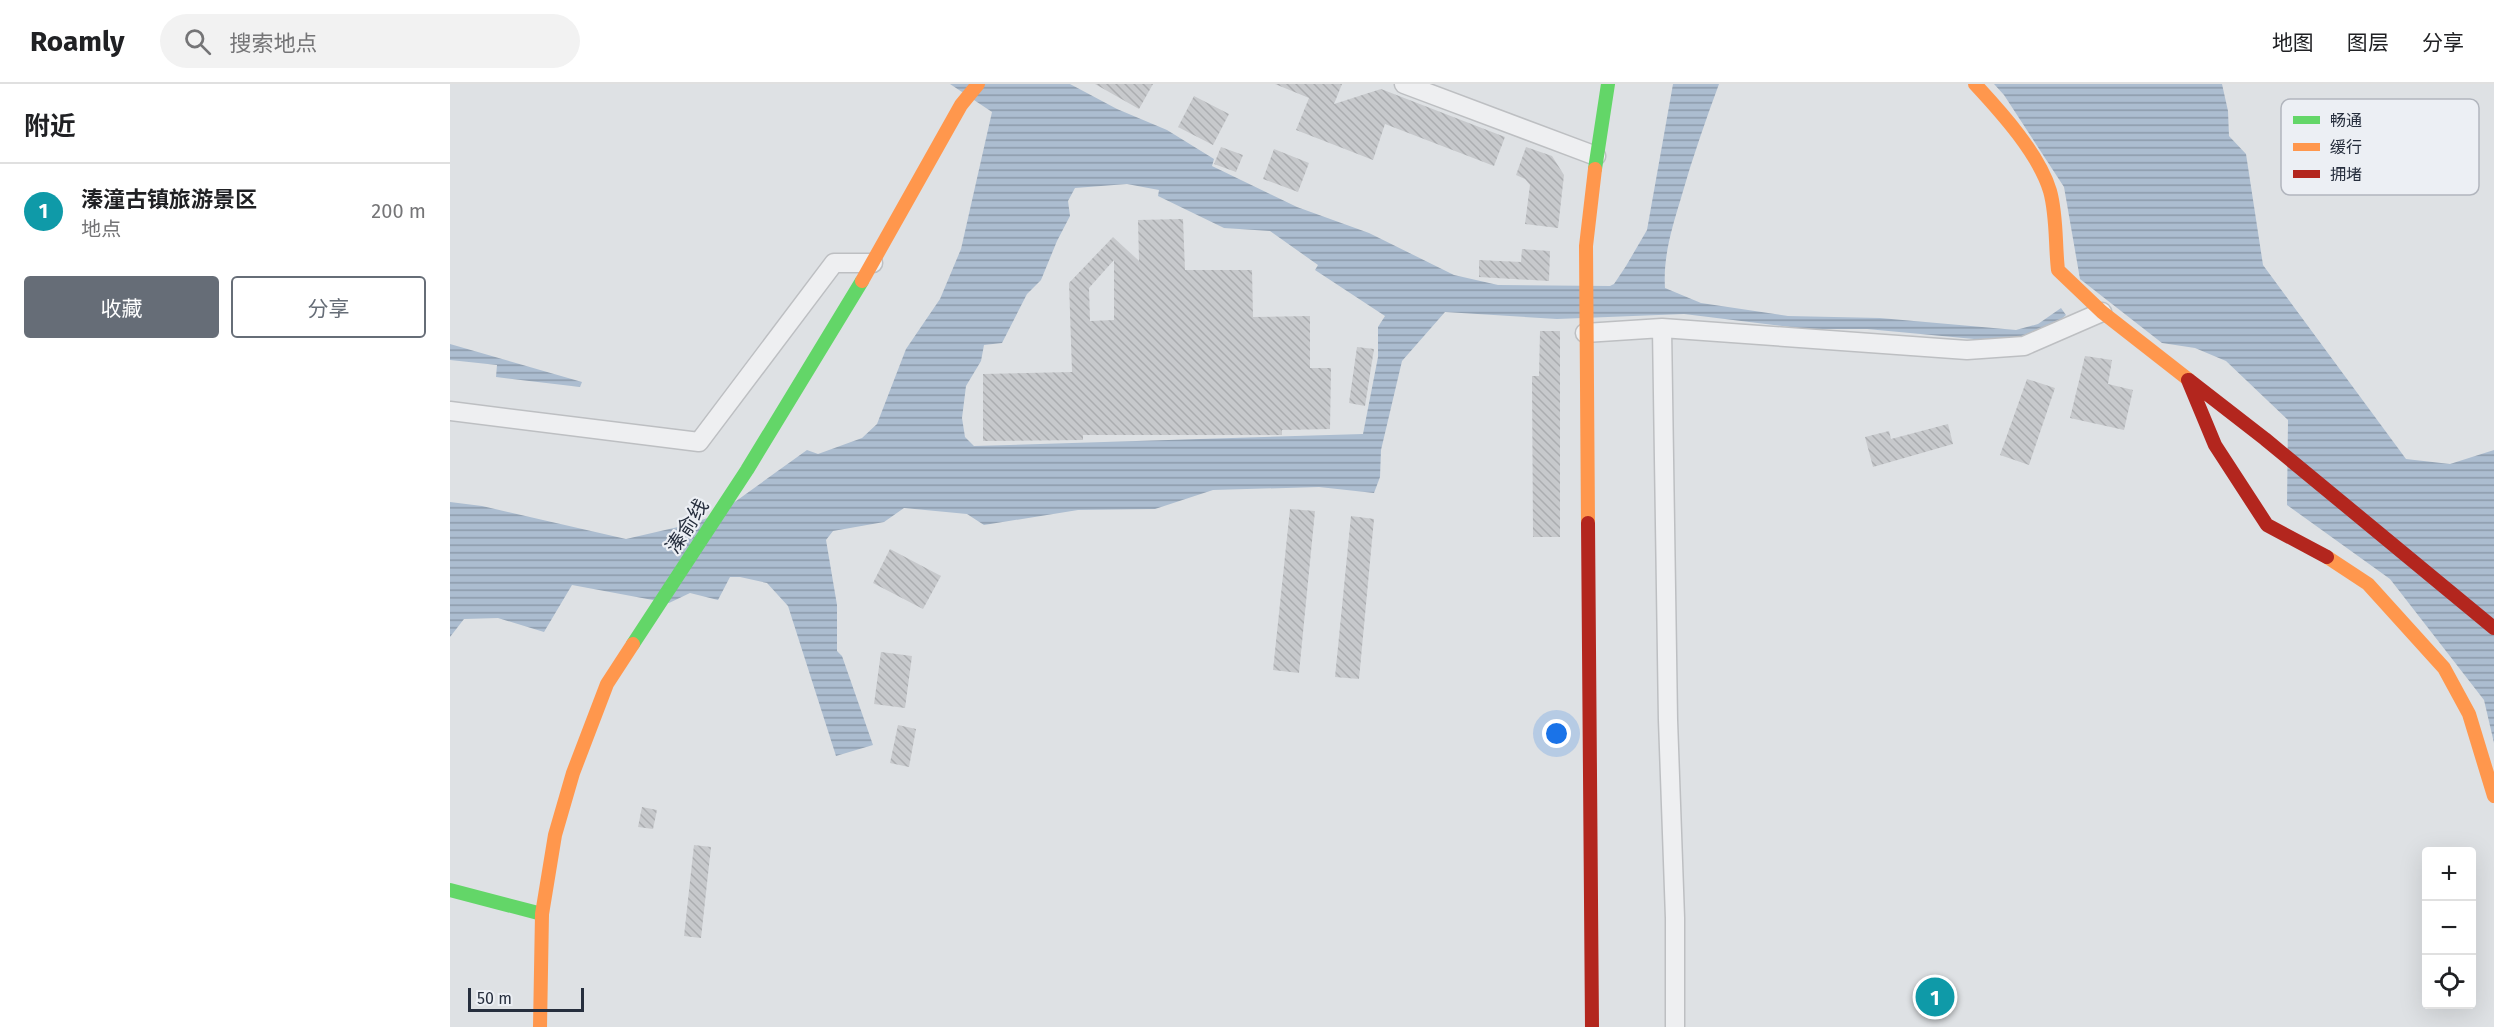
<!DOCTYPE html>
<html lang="zh">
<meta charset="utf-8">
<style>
:root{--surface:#fff;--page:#f2f2f2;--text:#202124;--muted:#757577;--line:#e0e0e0;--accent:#666d77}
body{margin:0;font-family:"Fira Sans","Noto Sans SC",sans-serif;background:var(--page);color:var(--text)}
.controls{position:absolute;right:18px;bottom:18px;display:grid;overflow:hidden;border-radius:6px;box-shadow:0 6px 24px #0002}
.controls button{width:54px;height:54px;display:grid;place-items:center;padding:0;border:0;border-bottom:2px solid var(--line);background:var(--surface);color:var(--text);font:30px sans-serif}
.scale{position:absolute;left:18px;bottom:15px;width:116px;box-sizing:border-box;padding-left:6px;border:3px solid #262e3d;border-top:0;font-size:16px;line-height:21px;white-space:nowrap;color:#262e3d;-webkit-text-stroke:4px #eceff4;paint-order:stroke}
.you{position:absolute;left:1107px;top:650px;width:21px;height:21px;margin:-15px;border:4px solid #fff;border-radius:50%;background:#1a73e8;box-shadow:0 0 0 9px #1a73e833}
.badge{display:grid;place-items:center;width:39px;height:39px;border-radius:50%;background:var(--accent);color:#fff;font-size:20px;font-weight:700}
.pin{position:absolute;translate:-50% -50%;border:3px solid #fff;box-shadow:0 2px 6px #0006}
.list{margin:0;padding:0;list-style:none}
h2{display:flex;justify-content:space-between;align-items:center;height:78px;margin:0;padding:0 24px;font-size:26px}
h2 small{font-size:20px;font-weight:400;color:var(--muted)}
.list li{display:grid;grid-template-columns:39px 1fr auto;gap:18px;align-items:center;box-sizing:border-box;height:96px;padding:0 24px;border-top:2px solid var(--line)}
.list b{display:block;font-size:22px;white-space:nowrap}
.list p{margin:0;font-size:20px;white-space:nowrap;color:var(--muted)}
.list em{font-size:20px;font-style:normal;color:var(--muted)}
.actions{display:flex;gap:12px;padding:18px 24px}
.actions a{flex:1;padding:14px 0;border:2px solid var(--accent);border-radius:6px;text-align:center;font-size:21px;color:var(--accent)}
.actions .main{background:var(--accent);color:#fff}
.icon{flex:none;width:33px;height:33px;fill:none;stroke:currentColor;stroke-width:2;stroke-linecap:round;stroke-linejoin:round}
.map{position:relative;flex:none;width:2044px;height:943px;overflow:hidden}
header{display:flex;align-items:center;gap:36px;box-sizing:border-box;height:84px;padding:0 30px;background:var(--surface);border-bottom:2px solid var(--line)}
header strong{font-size:28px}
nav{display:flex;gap:33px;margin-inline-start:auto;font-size:21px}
.search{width:420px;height:54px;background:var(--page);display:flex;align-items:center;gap:15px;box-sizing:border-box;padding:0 21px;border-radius:33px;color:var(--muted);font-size:22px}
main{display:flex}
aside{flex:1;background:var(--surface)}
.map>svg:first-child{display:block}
.water{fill:url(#water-rules);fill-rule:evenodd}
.building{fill:url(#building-back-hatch);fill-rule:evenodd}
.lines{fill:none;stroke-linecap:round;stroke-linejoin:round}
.street-casing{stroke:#bdbfc2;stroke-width:21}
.street{stroke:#eeeff1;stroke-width:18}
.fast{stroke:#63d668;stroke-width:14}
.slow{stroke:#ff974d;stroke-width:14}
.jam{stroke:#b3261e;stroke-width:14}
.labels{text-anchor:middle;stroke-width:4.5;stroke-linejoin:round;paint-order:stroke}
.street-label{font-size:20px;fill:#262e3d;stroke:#eceff4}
.key{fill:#eceff4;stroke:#b1b5bd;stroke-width:1.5}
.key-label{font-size:16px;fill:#262e3d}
</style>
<header>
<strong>Roamly</strong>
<div class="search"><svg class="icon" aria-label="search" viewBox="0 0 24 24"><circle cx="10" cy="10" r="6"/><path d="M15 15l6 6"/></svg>搜索地点</div>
<nav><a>地图</a><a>图层</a><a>分享</a></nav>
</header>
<main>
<aside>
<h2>附近<small></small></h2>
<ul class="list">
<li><span class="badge" style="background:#0f9aa8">1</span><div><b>溱潼古镇旅游景区</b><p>地点</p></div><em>200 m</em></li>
</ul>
<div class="actions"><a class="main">收藏</a><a>分享</a></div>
</aside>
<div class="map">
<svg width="2044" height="943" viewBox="0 0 2044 943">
<defs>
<pattern id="water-rules" width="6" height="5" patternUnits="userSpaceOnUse" patternTransform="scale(1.5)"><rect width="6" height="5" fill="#acbdd0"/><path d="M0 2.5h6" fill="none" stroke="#8c9aaa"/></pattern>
<pattern id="building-back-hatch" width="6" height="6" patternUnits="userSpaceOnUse" patternTransform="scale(1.5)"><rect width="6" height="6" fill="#c7c9cc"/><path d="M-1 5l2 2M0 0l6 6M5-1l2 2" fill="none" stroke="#abadb0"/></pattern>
</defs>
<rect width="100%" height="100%" fill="#dee1e4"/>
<path class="water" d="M 500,0 L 620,0 L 667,25 L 717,46 L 764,75 L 762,82 L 847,123 L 919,149 L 1004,191 L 1048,201 L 1160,202 L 1164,200 L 1176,182 L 1197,146 L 1223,0 L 1269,0 C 1255,38 1242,75 1231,114 C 1222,144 1213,172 1215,204 L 1251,219 L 1338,232 L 1430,234 L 1566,246 L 1588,240 L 1611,224 L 1616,231 L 1589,255 L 1567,259 L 1417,245 L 1357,245 L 1234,230 L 1107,235 L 995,228 L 952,277 L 931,366 L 930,393 L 924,409 L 869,403 L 763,406 L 705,425 L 628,426 L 534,441 L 517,430 L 454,424 L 434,438 L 383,447 L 376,456 L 387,521 L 387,567 L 392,572 L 423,661 L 386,672 L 338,522 L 317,499 L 290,493 L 280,493 L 268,516 L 240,509 L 219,519 L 122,501 L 94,548 L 48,534 L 14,535 L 0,553 L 0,418 L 32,422 L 176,455 L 241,440 L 268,430 L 357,366 L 368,370 L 412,354 L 427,340 L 456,265 L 490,215 L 511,165 L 542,28 ZM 677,100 L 709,106 L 708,112 L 774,144 L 820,147 L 868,181 L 865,186 L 935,232 L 928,243 L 928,273 L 913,350 L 524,362 L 515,353 L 512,334 L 516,302 L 531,277 L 534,261 L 552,259 L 577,210 L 591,196 L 607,157 L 620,132 L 618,117 L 625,104 Z
M 1544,0 L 1772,0 L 1778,27 L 1779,52 L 1796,70 L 1813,181 L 1956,375 L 2000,380 L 2044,366 L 2044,659 L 2034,616 L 1940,495 L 1837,421 L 1838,336 L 1776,277 L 1745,264 L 1712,259 L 1630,195 L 1614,103 L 1554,11 Z
M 0,260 L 132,298 L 130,303 L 46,293 L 47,281 L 0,276 Z"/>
<path class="building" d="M 645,0 L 703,0 L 689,25 Z
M 825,0 L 892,0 L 884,20 L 931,5 L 1055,53 L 1044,82 L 935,40 L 923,76 L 846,46 L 859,14 Z
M 744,12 L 779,30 L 763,61 L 728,43 Z
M 771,63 L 793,71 L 786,88 L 764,80 Z
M 1076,63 L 1102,72 L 1114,91 L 1108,144 L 1075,140 L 1080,101 L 1075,95 L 1066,91 Z
M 824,65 L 859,79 L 848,108 L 813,95 Z
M 733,135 L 735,186 L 802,186 L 803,233 L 860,232 L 860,284 L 881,284 L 880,345 L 832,346 L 832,351 L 633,351 L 633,356 L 533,357 L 533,290 L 622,288 L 619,199 L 663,153 L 689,177 L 688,136 ZM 664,176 L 664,236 L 640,237 L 639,204 Z
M 1072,165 L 1100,167 L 1099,197 L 1029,193 L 1029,176 L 1071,178 Z
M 1090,247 L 1110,247 L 1110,453 L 1083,453 L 1082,292 L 1089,292 Z
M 907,263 L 924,265 L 915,322 L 899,319 Z
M 1635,272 L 1662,276 L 1658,300 L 1683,306 L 1674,346 L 1620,334 Z
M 1577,295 L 1605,304 L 1579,381 L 1550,371 Z
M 1498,340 L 1503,360 L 1423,383 L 1415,353 L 1439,347 L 1441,355 Z
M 840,425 L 865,427 L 849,589 L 823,586 Z
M 901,432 L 924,435 L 909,595 L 885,593 Z
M 440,465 L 491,492 L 473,525 L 423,499 Z
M 431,568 L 462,572 L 455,624 L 424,620 Z
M 448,641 L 466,645 L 459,683 L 440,679 Z
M 192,723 L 207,726 L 203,745 L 188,743 Z
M 244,761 L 261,763 L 251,854 L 234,852 Z"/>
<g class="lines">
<defs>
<path id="street" d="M 954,0 L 1146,72
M 1212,244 L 1218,636 L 1225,834 L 1225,943
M 1135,249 L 1212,244 L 1517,266 L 1574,262 L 1652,228
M 0,327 L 249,358 L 384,179 L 423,179"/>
</defs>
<use href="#street" class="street-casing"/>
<use href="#street" class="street"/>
<path class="fast" d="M 1145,85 L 1158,0
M 183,560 L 297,386 L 412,197
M 0,806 L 92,830"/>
<path class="slow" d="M 1525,0 C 1551,28 1589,70 1600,107 C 1607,132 1605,160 1608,186 L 1652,228 L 1739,296
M 412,197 L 511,21 L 528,0
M 1138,439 L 1136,162 L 1145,85
M 1877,473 L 1918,500 L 1994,584 L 2019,630 L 2044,712
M 90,943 L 92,830 L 105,751 L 123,689 L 157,600 L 183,560"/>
<path class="jam" d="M 1738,296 L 1765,361 L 1817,441 L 1877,473
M 1739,296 L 1815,355 L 2044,544
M 1138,439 L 1142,943"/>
</g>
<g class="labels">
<g class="street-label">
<text transform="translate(237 442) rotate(-57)" y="7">溱俞线</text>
</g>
</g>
<rect x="1831" y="15" width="198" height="96" rx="9" class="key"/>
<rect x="1843" y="32" width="27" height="8" fill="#63d668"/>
<rect x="1843" y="59" width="27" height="8" fill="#ff974d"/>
<rect x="1843" y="86" width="27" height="8" fill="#b3261e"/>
<g class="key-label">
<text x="1880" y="42">畅通</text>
<text x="1880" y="69">缓行</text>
<text x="1880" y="96">拥堵</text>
</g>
</svg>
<div class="controls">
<button>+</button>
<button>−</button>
<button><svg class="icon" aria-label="locate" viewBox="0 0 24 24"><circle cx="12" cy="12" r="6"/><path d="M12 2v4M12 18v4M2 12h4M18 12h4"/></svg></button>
</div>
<div class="scale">50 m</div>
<div class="you"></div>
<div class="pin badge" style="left:1485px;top:913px;background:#0f9aa8">1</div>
</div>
</main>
